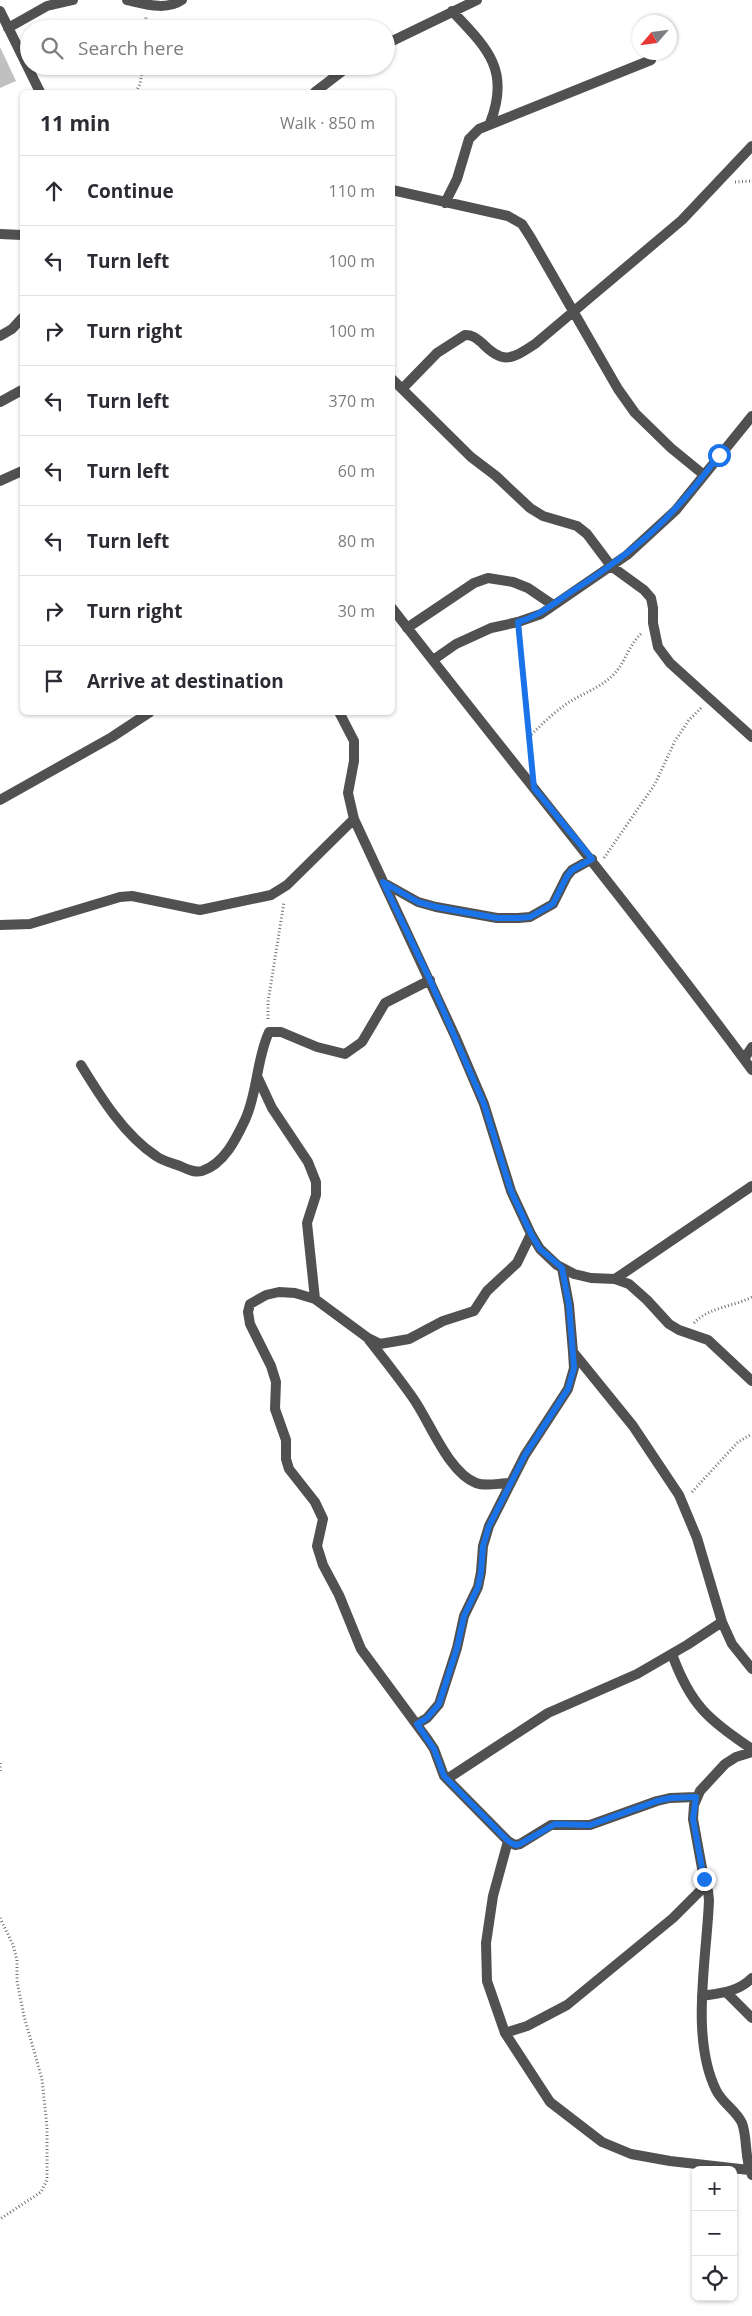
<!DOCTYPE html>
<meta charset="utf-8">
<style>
:root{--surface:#fff;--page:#f2f2f3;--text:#2b2b33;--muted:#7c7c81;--line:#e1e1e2}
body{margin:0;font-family:"Open Sans",sans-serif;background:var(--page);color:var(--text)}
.controls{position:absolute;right:15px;bottom:15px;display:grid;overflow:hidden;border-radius:8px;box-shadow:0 1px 4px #0004}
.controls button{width:45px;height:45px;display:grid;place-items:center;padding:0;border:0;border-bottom:1px solid var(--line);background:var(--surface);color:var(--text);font:25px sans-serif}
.compass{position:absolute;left:632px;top:15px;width:45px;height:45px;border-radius:50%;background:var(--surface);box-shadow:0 1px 4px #0004;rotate:242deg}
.stop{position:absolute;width:15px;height:15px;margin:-11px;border:4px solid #1a73e8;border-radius:50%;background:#fff}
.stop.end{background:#1a73e8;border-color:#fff;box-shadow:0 1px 5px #0008}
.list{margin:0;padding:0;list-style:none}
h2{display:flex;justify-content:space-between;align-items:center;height:65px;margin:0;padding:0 20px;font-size:21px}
h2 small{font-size:16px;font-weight:400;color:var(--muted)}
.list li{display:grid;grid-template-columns:32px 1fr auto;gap:15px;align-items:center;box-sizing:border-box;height:70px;padding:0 20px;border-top:1px solid var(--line)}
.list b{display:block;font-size:19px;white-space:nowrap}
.list em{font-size:16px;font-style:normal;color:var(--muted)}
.icon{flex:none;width:28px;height:28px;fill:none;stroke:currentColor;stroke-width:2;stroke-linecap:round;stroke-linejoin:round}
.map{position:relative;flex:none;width:752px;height:2316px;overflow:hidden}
.search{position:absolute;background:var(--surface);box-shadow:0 1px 4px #0004;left:20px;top:20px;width:375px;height:55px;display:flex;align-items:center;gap:12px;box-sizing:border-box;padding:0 18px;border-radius:28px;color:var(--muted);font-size:19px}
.panel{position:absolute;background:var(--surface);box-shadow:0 1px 4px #0004;left:20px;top:90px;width:375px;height:625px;border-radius:8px}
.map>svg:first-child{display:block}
.building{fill:#c0c0c0}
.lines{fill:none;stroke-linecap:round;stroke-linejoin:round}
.path{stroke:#737373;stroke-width:3;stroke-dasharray:1 2.5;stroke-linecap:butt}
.minor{stroke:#515151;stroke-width:10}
.route{stroke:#1a73e8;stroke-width:6}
</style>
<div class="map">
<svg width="752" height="2316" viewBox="0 0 752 2316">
<rect width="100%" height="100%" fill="#fff"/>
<path class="building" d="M 0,47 L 16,81 L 0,88 Z"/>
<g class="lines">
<path class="path" d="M 145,29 L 146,17
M 136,92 L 140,84 L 143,66
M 735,182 L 752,181
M 519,634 L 532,765
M 529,737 C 542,724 555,711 571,701 C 584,693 599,688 611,677 C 625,665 628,645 642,633
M 604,858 L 655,784 L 675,741 L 689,720 L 702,707
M 268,1019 L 268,1002 L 284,902
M 694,1323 C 709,1307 733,1307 752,1297
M 692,1492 L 738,1442 L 752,1434
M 0,1763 L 0,1772
M 0,1918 L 13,1945 L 17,1960 L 17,1981 L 24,2016 L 42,2079 L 47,2127 L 47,2180 L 41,2192 L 0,2219"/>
<path class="minor" d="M 127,0 C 145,4 166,11 182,0
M 0,11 L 40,92
M 452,11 C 487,48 511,70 490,123
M 8,28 L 47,6 L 73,0
M 386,44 L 477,0
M 315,92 L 349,66
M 392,190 L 508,216 L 522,224 L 531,238 L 618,389 L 635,413 L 671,448 L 704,475
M 445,203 L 457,179 L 469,139 L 479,129 L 651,60
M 0,234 L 22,235
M 0,336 L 12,329 L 22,318
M 392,379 L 471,457 L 496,476 L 530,508 L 543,516 L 577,526 L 587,534 L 611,566 L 644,590 L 651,598 L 653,608 L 653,623 L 658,647 L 670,663 L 752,737
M 402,389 L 437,353 L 465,335 C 473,335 476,338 482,343 C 503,365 512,359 535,344 L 682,220 L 752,146
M 0,402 L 22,390
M 0,481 L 22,471
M 392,608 C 512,763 636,913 752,1070
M 407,628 L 474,583 L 488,578 L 513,582 L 528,588 L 553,605
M 433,660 L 456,644 L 491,628 L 518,622 L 541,614 L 627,555 L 676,510 L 752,416
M 339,712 L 354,741 L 354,761 L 348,793 L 354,819 L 455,1036 L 484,1104 L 511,1191 L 531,1234 L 540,1249 L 557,1265 L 574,1274 L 591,1278 L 615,1279 L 629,1284 L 647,1300 L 669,1324 L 679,1330 L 708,1340 L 752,1381
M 0,800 L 112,737 L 150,712
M 384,883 L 418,902 L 436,907 L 497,918 L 518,918 L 530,917 L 553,904 L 567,876 L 572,870 L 592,859
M 0,925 L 30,924 L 120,897 L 132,896 L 200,910 L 271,895 L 287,885 L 354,819
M 744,1059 L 752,1047
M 81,1065 C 100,1096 124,1135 156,1156 C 163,1161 172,1163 180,1166 C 187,1169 194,1173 202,1171 C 224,1164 236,1139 245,1120 C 258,1092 256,1060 269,1032 L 281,1032 L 317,1047 L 345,1054 L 362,1042 L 385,1003 L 430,980
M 258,1078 L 272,1108 L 308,1162 L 316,1182 L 316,1195 L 307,1223 L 315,1299
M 531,1234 L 517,1263 L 487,1291 L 474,1311 L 443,1321 L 409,1339 L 380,1344 L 368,1338 L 315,1299 L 295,1293 L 279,1292 L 266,1295 L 250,1304 L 248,1312 L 250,1324 L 271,1366 L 276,1382 L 275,1409 L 286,1440 L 286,1459 L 289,1469 L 315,1502 L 323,1519 L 317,1546 L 323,1565 L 339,1595 L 361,1649 L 428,1740 L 434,1749 L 444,1776 L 508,1841 L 515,1845 L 520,1844 L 551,1825 L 590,1825 L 657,1801 L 670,1798 L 696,1797
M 615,1279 L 752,1186
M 369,1340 C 384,1359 399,1378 413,1398 C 430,1422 448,1472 476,1483 C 486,1487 499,1483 510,1483
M 573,1352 L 633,1426 L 679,1495 L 697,1538 L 722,1622 L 732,1644 L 752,1669
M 672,1654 C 690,1704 708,1720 752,1749
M 417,1724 L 427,1718 L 439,1704 L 457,1648 L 464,1616 L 478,1587 L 481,1572 L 483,1546 L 489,1526 L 525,1455 L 568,1389 L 574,1368 L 573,1352 L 569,1305 L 562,1268
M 447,1779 L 548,1713 L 637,1674 L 687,1645 L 722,1622
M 508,1841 L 493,1896 L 486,1943 L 487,1981 L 505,2033 L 550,2102 L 602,2142 L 631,2154 L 670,2161 L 749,2170
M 703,1882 L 708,1891 L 709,1900 C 707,1957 690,2037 716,2090 C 722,2103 736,2110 742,2123 C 748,2139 744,2159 752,2175
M 727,1993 L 752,2018
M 702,1996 C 721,1993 738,1992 752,1978
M 505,2033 L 527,2026 L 567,2005 L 673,1918 L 702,1889 L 704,1879 L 693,1819 L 694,1805 L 700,1791 L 725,1764 L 736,1757 L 752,1752"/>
</g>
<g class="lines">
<path class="route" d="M 704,1879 L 693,1819 L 696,1797 L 670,1798 L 657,1801 L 590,1825 L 555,1824 L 520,1844 L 515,1845 L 508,1841 L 444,1776 L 434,1749 L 417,1724 L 427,1718 L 439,1704 L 457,1648 L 464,1616 L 478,1587 L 481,1572 L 483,1546 L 489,1526 L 525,1455 L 568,1389 L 574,1368 L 569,1305 L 562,1268 L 540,1249 L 531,1234 L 511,1191 L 484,1104 L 430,980 L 383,882 L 418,902 L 436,907 L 497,918 L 518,918 L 530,917 L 553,904 L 567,876 L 572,870 L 592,859 L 534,788 L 518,622 C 540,616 555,602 574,590 C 638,549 674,517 719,455"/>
</g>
</svg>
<div class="controls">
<button>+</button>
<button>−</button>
<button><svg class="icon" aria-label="locate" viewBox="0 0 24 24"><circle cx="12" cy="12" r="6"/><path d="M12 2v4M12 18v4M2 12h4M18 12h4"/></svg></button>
</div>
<svg class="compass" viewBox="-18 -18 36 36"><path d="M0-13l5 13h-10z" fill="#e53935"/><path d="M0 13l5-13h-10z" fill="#7c7c81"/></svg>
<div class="stop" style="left:719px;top:455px"></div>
<div class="stop end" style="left:704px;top:1879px"></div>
<div class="search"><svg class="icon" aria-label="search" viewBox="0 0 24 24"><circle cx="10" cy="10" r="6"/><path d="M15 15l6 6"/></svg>Search here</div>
<section class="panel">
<h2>11 min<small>Walk · 850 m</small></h2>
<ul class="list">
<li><svg class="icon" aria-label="ahead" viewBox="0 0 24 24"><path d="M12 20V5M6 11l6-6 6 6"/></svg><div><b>Continue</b></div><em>110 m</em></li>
<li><svg class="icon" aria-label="left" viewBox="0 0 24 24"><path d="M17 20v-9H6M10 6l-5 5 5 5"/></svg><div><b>Turn left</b></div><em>100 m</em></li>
<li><svg class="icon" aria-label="right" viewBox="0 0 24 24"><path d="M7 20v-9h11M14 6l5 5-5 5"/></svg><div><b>Turn right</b></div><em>100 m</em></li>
<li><svg class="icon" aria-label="left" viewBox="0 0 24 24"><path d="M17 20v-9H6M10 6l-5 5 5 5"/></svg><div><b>Turn left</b></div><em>370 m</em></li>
<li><svg class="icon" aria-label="left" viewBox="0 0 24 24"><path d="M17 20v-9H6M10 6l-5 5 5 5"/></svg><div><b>Turn left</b></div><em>60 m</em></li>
<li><svg class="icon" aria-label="left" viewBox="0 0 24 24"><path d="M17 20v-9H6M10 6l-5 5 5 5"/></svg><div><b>Turn left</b></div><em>80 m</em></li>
<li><svg class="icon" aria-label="right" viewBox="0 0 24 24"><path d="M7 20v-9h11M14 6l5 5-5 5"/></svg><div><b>Turn right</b></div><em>30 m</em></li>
<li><svg class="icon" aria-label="arrive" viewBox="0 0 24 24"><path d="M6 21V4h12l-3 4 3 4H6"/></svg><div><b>Arrive at destination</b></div></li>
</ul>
</section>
</div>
